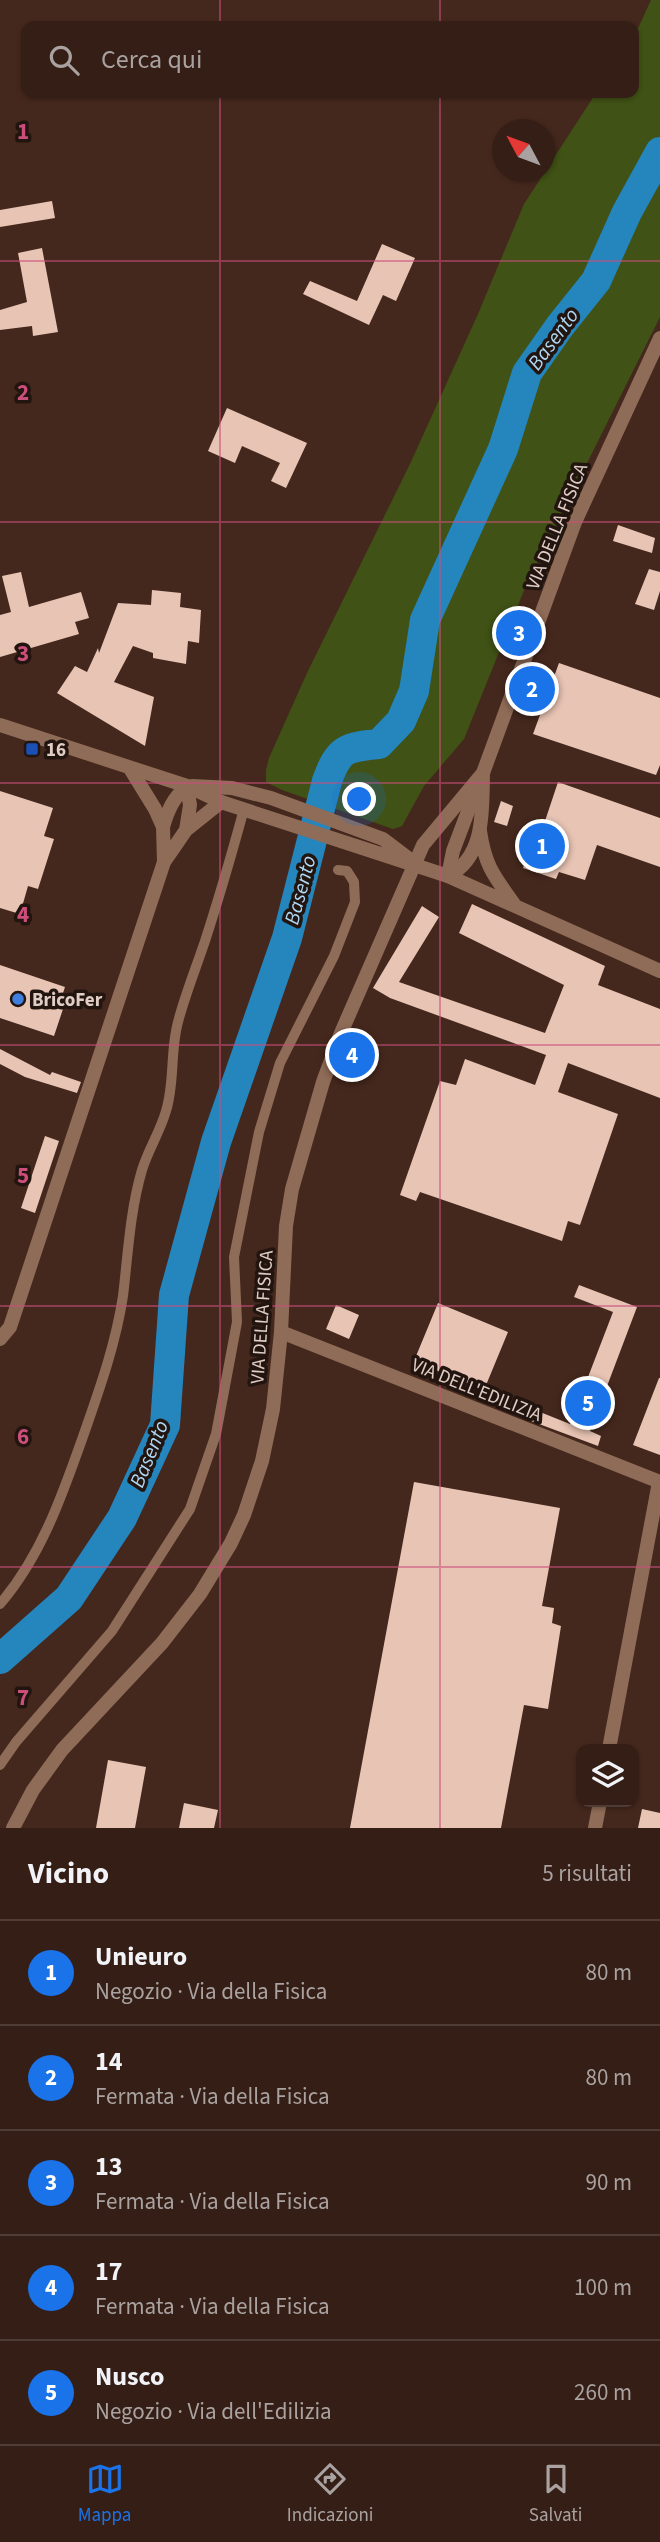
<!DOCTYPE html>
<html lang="it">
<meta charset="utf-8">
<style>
:root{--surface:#341e16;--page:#3c271f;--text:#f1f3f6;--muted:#a9a2a1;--line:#4e3c35;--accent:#1a73e8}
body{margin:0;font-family:"Source Sans 3",sans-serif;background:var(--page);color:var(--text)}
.controls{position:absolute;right:21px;bottom:21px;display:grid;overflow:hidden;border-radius:14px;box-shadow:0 2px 5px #0004}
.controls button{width:63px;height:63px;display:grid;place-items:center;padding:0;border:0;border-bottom:2px solid var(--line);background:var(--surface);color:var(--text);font:35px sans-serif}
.compass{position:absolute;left:492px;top:119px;width:63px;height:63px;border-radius:50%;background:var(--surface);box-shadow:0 2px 5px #0004;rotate:311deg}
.you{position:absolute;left:360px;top:800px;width:24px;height:24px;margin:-18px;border:5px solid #fff;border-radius:50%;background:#1a73e8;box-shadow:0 0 0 10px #1a73e833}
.badge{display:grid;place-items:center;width:46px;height:46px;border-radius:50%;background:var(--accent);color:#fff;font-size:23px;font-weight:700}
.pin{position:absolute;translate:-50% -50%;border:4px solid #fff;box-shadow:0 2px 7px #0006}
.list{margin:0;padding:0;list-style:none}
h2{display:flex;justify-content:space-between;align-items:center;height:91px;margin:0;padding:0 28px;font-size:30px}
h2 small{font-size:23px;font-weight:400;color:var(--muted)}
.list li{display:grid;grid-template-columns:46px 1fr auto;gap:21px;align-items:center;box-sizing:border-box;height:105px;padding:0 28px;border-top:2px solid var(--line)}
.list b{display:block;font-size:26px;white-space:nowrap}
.list p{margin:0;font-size:23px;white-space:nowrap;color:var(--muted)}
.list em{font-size:23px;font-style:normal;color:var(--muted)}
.icon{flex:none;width:38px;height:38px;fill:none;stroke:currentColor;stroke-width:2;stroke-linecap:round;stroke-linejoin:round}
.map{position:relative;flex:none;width:660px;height:1828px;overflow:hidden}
.search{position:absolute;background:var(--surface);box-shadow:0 2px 5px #0004;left:21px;right:21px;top:21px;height:77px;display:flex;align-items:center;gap:18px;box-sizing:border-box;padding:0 24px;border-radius:14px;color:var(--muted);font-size:26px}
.sheet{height:616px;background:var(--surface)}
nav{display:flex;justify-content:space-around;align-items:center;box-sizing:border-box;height:98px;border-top:2px solid var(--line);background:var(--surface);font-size:19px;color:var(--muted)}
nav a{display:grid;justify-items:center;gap:4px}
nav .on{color:var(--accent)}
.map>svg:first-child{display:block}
.green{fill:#405215}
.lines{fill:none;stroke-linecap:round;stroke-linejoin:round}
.river{stroke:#2585bd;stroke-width:30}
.building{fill:#e8c4b4}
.pedestrian{stroke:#8f6c57;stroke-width:10}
.minor{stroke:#8f6c57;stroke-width:14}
.tertiary{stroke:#8f6c57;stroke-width:14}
.grid{fill:none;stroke:#cb4e7b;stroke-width:2;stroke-opacity:0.55}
.transit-dot{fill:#1a4fb4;stroke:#221510;stroke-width:2.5}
.shop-dot{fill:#3f7fe0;stroke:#221510;stroke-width:2.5}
.labels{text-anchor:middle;stroke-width:7;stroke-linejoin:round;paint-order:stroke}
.street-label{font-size:19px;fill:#e0cdc5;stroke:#221510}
.poi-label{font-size:19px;font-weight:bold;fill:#e0cdc5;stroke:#221510;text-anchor:start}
.water-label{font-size:21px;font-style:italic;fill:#afd9f7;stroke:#221510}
.grid-label{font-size:23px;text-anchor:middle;font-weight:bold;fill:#cb4e7b;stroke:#221510;stroke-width:7;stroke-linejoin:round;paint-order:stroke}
</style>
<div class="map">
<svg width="660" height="1828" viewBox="0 0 660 1828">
<rect width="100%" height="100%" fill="#45281d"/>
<path class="green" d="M 651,0 L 660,0 L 660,317 L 527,583 L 464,739 L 424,786 L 402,826 L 393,829 L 282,790 L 266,782 L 266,770 L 269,758 L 307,673 L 410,464 L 478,314 L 524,204 L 596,93 L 634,93 L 634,37 Z"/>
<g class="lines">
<path class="river" d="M 0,1659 L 69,1598 L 122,1518 L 165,1425 L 174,1295 L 216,1142 L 287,938 L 327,781 C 339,748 346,747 379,744 L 401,721 L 414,691 L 425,620 L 503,449 L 527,373 L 560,326 L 596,281 L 627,212 L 660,152"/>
</g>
<path class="building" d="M 52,201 L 55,218 L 0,227 L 0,210 Z
M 382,244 L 415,258 L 396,301 L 383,295 L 369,325 L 303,294 L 310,281 L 357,301 Z
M 42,248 L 58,332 L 33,336 L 32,326 L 0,330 L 0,310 L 27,302 L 18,253 Z
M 227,408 L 307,443 L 286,488 L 271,481 L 280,463 L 242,446 L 235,463 L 208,451 Z
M 618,525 L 655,538 L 652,553 L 613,541 Z
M 649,569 L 660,572 L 660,591 L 654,610 L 635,604 Z
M 21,572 L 29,607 L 81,592 L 89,618 L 75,622 L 79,634 L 0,657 L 0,615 L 11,612 L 2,576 Z
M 152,590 L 181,593 L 180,607 L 201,610 L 199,643 L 188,641 L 186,664 L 153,658 L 153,653 L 133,646 L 114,682 L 154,697 L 145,746 L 57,693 L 75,666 L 87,672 L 98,648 L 99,653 L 118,603 L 151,605 Z
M 559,663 L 660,698 L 660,765 L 656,775 L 533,734 Z
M 558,782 L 660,818 L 660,867 L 597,845 L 585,880 L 559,872 L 556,879 L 523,868 L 535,834 L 540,836 Z
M 0,791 L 53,808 L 44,836 L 54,839 L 38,889 L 28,886 L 20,914 L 0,908 Z
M 501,801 L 513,806 L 507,826 L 494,822 Z
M 472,904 L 605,966 L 598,985 L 660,1009 L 660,1098 L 568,1063 L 558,1092 L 618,1114 L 580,1225 L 568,1221 L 562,1241 L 420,1192 L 416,1201 L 400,1195 L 440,1081 L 456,1085 L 465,1059 L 535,1085 L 546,1055 L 390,998 L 373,988 L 422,906 L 439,917 L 399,982 L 545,1033 L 564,985 L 459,933 Z
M 0,965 L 65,987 L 61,999 L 66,1000 L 54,1036 L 0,1018 Z
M 0,1049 L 50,1075 L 52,1072 L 81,1082 L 77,1093 L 25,1077 L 0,1064 Z
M 45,1136 L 59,1141 L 35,1213 L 21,1208 Z
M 579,1285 L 637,1307 L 590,1431 L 601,1436 L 598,1446 L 531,1421 L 535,1410 L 570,1424 L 613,1312 L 574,1297 Z
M 438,1303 L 508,1332 L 484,1390 L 414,1361 Z
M 336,1305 L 359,1315 L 349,1339 L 326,1329 Z
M 659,1378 L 660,1378 L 660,1455 L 633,1445 Z
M 414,1482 L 560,1508 L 542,1606 L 554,1608 L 552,1623 L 561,1626 L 548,1709 L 524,1705 L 501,1828 L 350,1828 Z
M 108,1760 L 146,1767 L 135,1828 L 96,1828 Z
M 184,1803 L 218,1810 L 214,1828 L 179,1828 Z
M 642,1809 L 660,1813 L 660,1828 L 638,1828 Z"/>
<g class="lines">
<path class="pedestrian" d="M 0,1604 C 43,1554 64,1490 86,1428 C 101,1385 116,1342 123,1296 C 128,1254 130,1211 142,1170 C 148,1150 160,1132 166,1111 C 175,1082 170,1051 178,1022 C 185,995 196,968 205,941 C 219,898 232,853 244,809
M 0,1765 L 16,1742 L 112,1631 L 190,1509 L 216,1434 L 237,1322 L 234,1257 L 259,1132 L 280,1063 L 334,956 L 355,902 L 354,882 L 347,871 L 338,870"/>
<path class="minor" d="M 131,770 L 155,809 L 163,827 L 164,862
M 481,777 L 453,851 L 448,876 L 660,971
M 163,827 C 168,810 173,798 187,786
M 186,830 L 190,805 L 187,786
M 480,831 C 485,866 494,876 514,904
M 281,1332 L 660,1482
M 0,1339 L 10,1327 L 164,862 L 186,830 L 221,802
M 609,1749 L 659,1482
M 595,1828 L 600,1802"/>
<path class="tertiary" d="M 0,725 L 187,786 L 221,802 L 448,876 C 486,857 482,809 483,773
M 192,786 L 232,788 L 271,798 L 383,839 L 408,858
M 13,1828 L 33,1790 L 62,1750 L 162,1643 L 200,1594 L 231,1543 L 244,1515 L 262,1461 L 273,1409 L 281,1332 L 286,1226 L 292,1189 L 323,1082 L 341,1033 L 423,845 L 483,773 L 575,522 L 660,338"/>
</g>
<path class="grid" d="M 220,0 L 220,26M 440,0 L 440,26M 220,93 L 220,1828M 440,93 L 440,1828M 0,261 L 660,261M 0,522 L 660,522M 0,783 L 660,783M 0,1045 L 660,1045M 0,1306 L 660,1306M 0,1567 L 660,1567"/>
<rect class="transit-dot" x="25" y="742" width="14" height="14" rx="3.5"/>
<circle class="shop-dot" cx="18" cy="999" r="7"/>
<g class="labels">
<g class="street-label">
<text transform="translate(556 526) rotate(-68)" y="7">VIA DELLA FISICA</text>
<text transform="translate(261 1317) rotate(-86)" y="7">VIA DELLA FISICA</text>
<text transform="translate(477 1389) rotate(22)" y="7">VIA DELL'EDILIZIA</text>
</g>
<g class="poi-label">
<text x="46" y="756">16</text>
<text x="32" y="1006">BricoFer</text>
</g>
<g class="water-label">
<text transform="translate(553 339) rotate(-54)" y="7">Basento</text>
<text transform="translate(300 890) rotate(-75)" y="7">Basento</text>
<text transform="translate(149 1454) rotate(-68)" y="7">Basento</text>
</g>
</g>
<g class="grid-label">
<text x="23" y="139">1</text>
<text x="23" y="400">2</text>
<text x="23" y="661">3</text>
<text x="23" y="922">4</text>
<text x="23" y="1183">5</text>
<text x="23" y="1444">6</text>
<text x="23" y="1705">7</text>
</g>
</svg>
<div class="controls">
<button><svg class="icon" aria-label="layers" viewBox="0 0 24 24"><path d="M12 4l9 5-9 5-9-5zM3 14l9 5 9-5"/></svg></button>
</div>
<svg class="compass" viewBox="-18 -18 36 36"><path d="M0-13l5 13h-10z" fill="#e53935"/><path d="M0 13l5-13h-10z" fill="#a9a2a1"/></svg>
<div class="you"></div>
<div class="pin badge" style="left:542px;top:846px">1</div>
<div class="pin badge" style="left:532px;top:689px">2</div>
<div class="pin badge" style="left:519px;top:633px">3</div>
<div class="pin badge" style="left:352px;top:1055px">4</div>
<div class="pin badge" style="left:588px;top:1403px">5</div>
<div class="search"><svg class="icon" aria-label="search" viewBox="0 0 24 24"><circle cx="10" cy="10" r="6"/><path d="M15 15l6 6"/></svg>Cerca qui</div>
</div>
<section class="sheet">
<h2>Vicino<small>5 risultati</small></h2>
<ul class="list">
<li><span class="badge">1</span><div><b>Unieuro</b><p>Negozio · Via della Fisica</p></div><em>80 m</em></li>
<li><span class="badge">2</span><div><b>14</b><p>Fermata · Via della Fisica</p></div><em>80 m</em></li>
<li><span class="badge">3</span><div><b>13</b><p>Fermata · Via della Fisica</p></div><em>90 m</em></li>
<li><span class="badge">4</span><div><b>17</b><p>Fermata · Via della Fisica</p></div><em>100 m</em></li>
<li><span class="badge">5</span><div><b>Nusco</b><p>Negozio · Via dell'Edilizia</p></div><em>260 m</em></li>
</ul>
</section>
<nav>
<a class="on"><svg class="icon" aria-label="map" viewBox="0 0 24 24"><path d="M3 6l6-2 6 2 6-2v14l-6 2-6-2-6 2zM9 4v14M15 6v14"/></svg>Mappa</a>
<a><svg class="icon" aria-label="directions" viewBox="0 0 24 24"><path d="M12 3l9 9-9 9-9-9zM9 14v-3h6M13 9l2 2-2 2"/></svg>Indicazioni</a>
<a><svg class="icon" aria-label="saved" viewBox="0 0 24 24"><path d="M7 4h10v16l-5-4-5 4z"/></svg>Salvati</a>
</nav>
